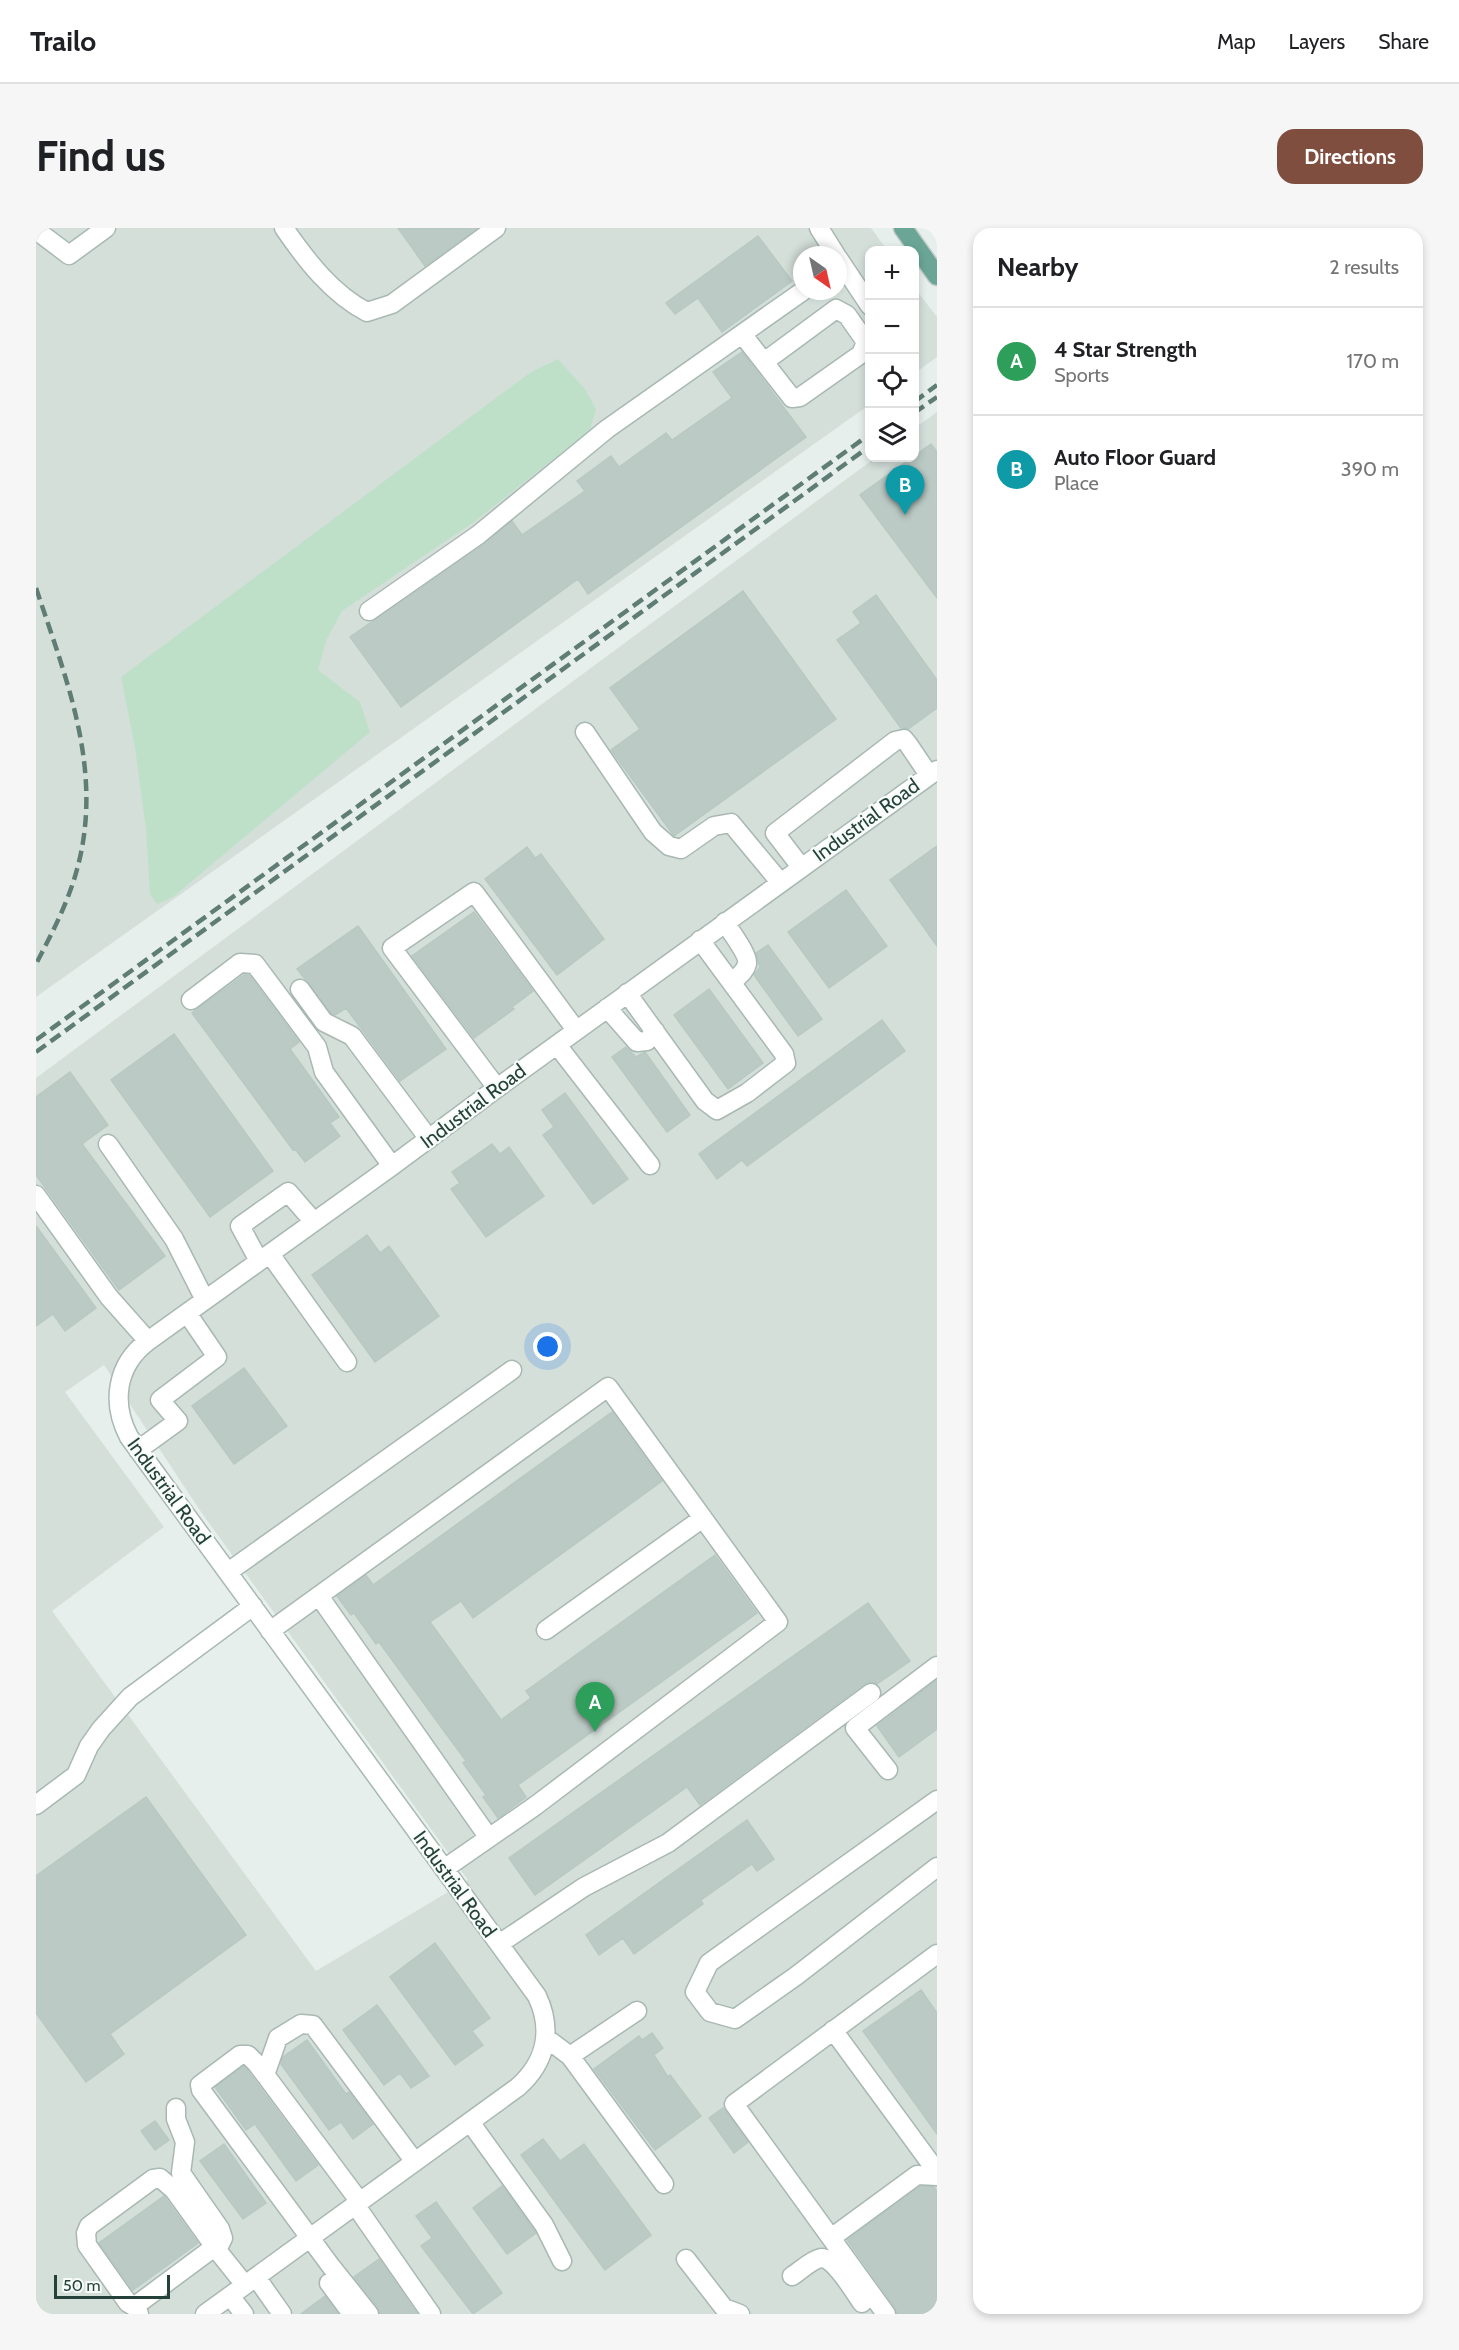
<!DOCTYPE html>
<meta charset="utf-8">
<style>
:root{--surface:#fff;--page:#f6f6f6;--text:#202124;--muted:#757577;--line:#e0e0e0;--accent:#7f4e3f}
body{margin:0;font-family:Cabin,sans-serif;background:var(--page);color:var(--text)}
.controls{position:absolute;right:18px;top:18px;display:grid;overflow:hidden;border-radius:12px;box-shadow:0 3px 9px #0003}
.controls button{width:54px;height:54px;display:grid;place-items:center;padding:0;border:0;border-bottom:2px solid var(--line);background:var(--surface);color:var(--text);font:30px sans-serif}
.compass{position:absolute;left:757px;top:18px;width:54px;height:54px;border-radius:50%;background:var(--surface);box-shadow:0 3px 9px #0003;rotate:146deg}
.scale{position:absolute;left:18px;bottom:15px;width:116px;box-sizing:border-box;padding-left:6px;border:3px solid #24423a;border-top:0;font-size:16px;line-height:21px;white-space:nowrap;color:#24423a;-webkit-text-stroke:4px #f7fbf9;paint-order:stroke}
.you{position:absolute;left:512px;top:1119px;width:21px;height:21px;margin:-15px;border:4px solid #fff;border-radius:50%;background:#1a73e8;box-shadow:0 0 0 9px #1a73e833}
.badge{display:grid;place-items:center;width:39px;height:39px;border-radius:50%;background:var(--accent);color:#fff;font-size:20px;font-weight:700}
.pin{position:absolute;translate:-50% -50px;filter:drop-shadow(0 2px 3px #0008)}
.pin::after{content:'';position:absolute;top:32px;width:21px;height:18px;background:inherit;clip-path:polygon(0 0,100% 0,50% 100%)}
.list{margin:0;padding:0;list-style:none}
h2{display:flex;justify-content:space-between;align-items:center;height:78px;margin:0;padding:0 24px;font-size:26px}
h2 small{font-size:20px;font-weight:400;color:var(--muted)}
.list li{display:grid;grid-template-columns:39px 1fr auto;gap:18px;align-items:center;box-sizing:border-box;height:108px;padding:0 24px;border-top:2px solid var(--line)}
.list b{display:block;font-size:22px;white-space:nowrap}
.list p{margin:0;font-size:20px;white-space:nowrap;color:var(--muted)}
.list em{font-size:20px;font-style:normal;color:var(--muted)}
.icon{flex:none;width:33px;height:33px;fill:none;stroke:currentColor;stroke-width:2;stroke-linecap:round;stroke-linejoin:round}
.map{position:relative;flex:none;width:901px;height:2086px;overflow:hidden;border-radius:18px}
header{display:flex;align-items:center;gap:36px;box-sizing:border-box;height:84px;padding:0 30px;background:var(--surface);border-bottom:2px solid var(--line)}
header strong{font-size:28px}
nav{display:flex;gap:33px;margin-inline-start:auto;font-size:21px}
.intro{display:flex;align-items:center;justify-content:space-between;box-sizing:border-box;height:144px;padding:0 36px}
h1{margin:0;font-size:42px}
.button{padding:15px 27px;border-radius:18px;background:var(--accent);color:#fff;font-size:21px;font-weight:700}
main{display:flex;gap:36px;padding:0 36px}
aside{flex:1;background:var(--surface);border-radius:18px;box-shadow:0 3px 9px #0003}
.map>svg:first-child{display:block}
.built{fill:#d4dfda;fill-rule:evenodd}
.green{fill:#bfe0c8}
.building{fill:#bbcac4;stroke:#b8c9c2;stroke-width:1.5}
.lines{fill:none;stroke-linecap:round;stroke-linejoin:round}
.minor-casing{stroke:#a8b8b2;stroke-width:21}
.major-casing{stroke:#c2cac8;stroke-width:21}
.minor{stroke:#fff;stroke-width:18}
.major{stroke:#6aa596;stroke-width:18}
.rail{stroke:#5f7d75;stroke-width:4.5;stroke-dasharray:12 6;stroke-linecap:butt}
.labels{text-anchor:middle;stroke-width:4.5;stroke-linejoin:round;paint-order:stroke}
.street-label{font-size:20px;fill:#24423a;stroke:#f7fbf9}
</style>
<header>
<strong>Trailo</strong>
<nav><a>Map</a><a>Layers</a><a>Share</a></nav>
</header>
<div class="intro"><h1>Find us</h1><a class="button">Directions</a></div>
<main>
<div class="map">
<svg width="901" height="2086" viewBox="0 0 901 2086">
<rect width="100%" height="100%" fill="#e6efeb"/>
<path class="built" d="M 0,0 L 835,0 L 851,22 L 834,22 L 833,177 L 0,769 ZM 766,27 L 802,27 L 802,63 L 766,63 Z
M 878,59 L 901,89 L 901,129 L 879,145 Z
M 901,184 L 901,2086 L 0,2086 L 0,850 L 839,230 L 878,230 L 879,200 ZM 68,1137 L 165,1284 L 432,1652 L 280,1743 L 16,1383 L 128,1299 L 29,1164 Z"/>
<path class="green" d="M 522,131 L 549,161 L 560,181 L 554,202 L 438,294 L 306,383 L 290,413 L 282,442 L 324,474 L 334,504 L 137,669 L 121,676 L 114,666 L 110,601 L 99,520 L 85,449 L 495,144 Z"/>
<path class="building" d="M 362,0 L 441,0 L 389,38 Z
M 722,8 L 756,53 L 686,104 L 662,70 L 639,86 L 630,75 Z
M 706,124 L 770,209 L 552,366 L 542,351 L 365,479 L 314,409 L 448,316 L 476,293 L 486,307 L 549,263 L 541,253 L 575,228 L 583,239 L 630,205 L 636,212 L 696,170 L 677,144 Z
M 895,216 L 901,224 L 901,370 L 824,267 Z
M 707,363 L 800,491 L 638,608 L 575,522 L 604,501 L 574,460 Z
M 840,367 L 901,452 L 901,480 L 872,501 L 865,500 L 801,412 L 825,395 L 817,384 Z
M 901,618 L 901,718 L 854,652 Z
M 491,619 L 499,630 L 505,626 L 568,711 L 521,747 L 449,651 Z
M 810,662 L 851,718 L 793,760 L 752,704 Z
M 438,684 L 497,763 L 476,779 L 478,781 L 438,810 L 376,728 Z
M 322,698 L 410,821 L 364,853 L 310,780 L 299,787 L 295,785 L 261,741 Z
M 732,717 L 786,791 L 762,808 L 718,747 L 724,739 L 720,725 Z
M 208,747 L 213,747 L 263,814 L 254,821 L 303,889 L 294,895 L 304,908 L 269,934 L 259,921 L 257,922 L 156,785 Z
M 673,761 L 727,835 L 692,861 L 638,787 Z
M 846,792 L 869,823 L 711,938 L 706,932 L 681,951 L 663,926 Z
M 138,806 L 237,943 L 174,989 L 75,852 Z
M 590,819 L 600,829 L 609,824 L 654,887 L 631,904 L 576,829 Z
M 34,844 L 72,897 L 46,916 L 129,1028 L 83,1062 L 0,947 L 0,869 Z
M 529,865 L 592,951 L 557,976 L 507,907 L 518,899 L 506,882 Z
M 456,916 L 464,926 L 473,919 L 508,968 L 450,1009 L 415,961 L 424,955 L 416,944 Z
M 0,998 L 60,1080 L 29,1103 L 17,1086 L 0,1098 Z
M 331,1007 L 344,1025 L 353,1018 L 403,1088 L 339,1134 L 276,1047 Z
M 208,1140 L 251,1198 L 198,1236 L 156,1178 Z
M 576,1184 L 626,1253 L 437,1390 L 425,1373 L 394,1394 L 465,1492 L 495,1470 L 490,1463 L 679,1327 L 721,1385 L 482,1557 L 490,1569 L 462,1590 L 447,1569 L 450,1567 L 427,1535 L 430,1533 L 343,1414 L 340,1416 L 318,1385 L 315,1387 L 301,1368 L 330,1347 L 337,1357 Z
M 832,1375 L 874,1433 L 841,1456 L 834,1454 L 828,1456 L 664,1577 L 651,1559 L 499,1667 L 473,1630 Z
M 901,1452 L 901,1501 L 863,1529 L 841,1498 Z
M 110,1569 L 210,1707 L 74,1806 L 88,1826 L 50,1854 L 0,1785 L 0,1648 Z
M 711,1592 L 738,1631 L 721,1643 L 716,1636 L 665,1672 L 667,1676 L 598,1726 L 587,1710 L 563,1727 L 550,1707 Z
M 399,1715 L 454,1790 L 436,1803 L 447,1817 L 419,1837 L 354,1749 Z
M 885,1762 L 901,1785 L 901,1906 L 827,1803 Z
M 341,1777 L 393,1848 L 375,1860 L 364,1845 L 348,1857 L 307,1802 Z
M 616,1805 L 627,1820 L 618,1827 L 632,1849 L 634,1847 L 665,1888 L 619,1922 L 558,1841 L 603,1808 L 606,1812 Z
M 271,1812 L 310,1866 L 313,1864 L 337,1896 L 317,1911 L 305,1894 L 293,1902 L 245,1836 L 247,1829 Z
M 208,1838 L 282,1937 L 260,1953 L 219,1896 L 210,1902 L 179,1859 Z
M 687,1880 L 712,1914 L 698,1925 L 673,1890 Z
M 119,1893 L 133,1912 L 119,1922 L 105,1903 Z
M 507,1911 L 524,1933 L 548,1916 L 615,2007 L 569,2042 L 485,1927 Z
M 188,1916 L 230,1975 L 207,1991 L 164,1933 Z
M 466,1958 L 500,2005 L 471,2026 L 437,1980 Z
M 885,1958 L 898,1959 L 901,1963 L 901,2086 L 861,2086 L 859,2079 L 811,2012 Z
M 128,1968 L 162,2015 L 97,2062 L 63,2015 Z
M 400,1974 L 466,2065 L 437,2086 L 385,2018 L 396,2010 L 380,1988 Z
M 343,2031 L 381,2086 L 344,2086 L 342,2079 L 318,2049 Z
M 289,2068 L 302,2086 L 265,2086 Z"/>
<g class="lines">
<defs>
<path id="minor" d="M 248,0 C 270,32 296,66 331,84 L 356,76 L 460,0
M 783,0 L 800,27
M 0,2 L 33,27 L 70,0
M 802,30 L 834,78
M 706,106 L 756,170 L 764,169 L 825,126 L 830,114 L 811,87 L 800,81 L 728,134
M 333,383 L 442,307 L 571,201 L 767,63
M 549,504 L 617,604 L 633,618 L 645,621 L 678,598 L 695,595 L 744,654
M 765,639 L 739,605 L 859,513 L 868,511 L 872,516 L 893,547
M 689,694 C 694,703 713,727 711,736 C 709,744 701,750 695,754
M 264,761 L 288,794 L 316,808 L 393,911
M 591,765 L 669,873 L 681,882 L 711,865 L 750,835 L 748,826 L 664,712
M 155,772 L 204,735 L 219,736 L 281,819 L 288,844 L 356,938
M 571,780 L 601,814 L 611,813 L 619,803
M 521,817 L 614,937
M 461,860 L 356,720 L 438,664 L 540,802
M 72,916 L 138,1011 L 169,1072
M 0,967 L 73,1069 L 112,1113
M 234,1026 L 311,1134
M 223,1033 L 204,998 L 252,964 L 278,994
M 102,1222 L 142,1193 L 124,1172 L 181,1129 L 151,1085
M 192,1344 L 476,1142
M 283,1368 L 453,1610
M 510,1402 L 667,1290
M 234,1403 L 572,1159 L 742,1394 L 499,1578 L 408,1641
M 852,1542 L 819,1500 L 901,1438
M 901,1572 L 673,1735 L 659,1764 L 674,1784 L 699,1791 L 760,1748 L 901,1639
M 0,1577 L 40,1547 L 53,1518 L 65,1501 L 94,1469 L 217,1378
M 463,1716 L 548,1659 L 632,1615 L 835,1465
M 797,1802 L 901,1944
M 510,1810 L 534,1828 L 628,1956
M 534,1828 L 601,1783
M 229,1847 L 242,1810 L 265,1796 L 277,1797 L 379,1934
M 434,1894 L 508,1997 L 526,2033
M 324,1974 L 221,1836 L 212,1827 L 204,1827 L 164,1857 L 165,1862 L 294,2037 L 333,2086
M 320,1978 L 395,2086
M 795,2010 L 881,1947 L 901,1948
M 650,2031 L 688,2080 L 704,2086
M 756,2048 C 764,2043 775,2032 785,2030 C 797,2028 819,2065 826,2075
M 220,2049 L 246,2086
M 293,2055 L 316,2086
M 194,2068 L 208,2086
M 101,2080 L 92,2075 L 51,2017 L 50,2005 L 53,1998 L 117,1951 L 124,1950 L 138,1962 L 181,2022 L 187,2010 L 184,2001 L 145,1945 L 149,1914 L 140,1891 L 140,1880
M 103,2086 L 101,2080 L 103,2075 L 173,2023 L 181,2022 L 209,2057
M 169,2086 L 482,1859 C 510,1834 517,1802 501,1768 L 93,1209 C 75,1175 80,1137 112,1113 L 356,938 L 461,860 L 901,542
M 850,2086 L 698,1876 L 901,1726"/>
<path id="major" d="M 867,0 L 901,48"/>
</defs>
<use href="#minor" class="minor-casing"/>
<use href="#major" class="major-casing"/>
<use href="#minor" class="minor"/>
<use href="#major" class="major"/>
<path class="rail" d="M 878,174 L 901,157
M 878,185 L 901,169
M 0,360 C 34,462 74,558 33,666 C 24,690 12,713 0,736
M 0,812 L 834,206
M 0,824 L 834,218"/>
</g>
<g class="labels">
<g class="street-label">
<text transform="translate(830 592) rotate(-36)" y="7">Industrial Road</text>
<text transform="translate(437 878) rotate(-37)" y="7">Industrial Road</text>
<text transform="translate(133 1263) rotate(54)" y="7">Industrial Road</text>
<text transform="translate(419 1656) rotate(54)" y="7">Industrial Road</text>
</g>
</g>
</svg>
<div class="controls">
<button>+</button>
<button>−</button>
<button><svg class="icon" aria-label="locate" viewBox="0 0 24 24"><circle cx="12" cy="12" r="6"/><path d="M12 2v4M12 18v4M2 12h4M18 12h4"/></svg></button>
<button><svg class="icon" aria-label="layers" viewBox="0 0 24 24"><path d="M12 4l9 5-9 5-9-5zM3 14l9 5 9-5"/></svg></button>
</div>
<svg class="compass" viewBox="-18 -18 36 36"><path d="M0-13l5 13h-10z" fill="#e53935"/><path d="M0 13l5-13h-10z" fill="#757577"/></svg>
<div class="scale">50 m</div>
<div class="you"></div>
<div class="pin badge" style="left:559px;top:1504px;background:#2e9e5b">A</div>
<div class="pin badge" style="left:869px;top:287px;background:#0f9aa8">B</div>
</div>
<aside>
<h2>Nearby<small>2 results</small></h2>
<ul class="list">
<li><span class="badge" style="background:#2e9e5b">A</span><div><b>4 Star Strength</b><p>Sports</p></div><em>170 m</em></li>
<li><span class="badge" style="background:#0f9aa8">B</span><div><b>Auto Floor Guard</b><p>Place</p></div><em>390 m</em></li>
</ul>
</aside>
</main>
